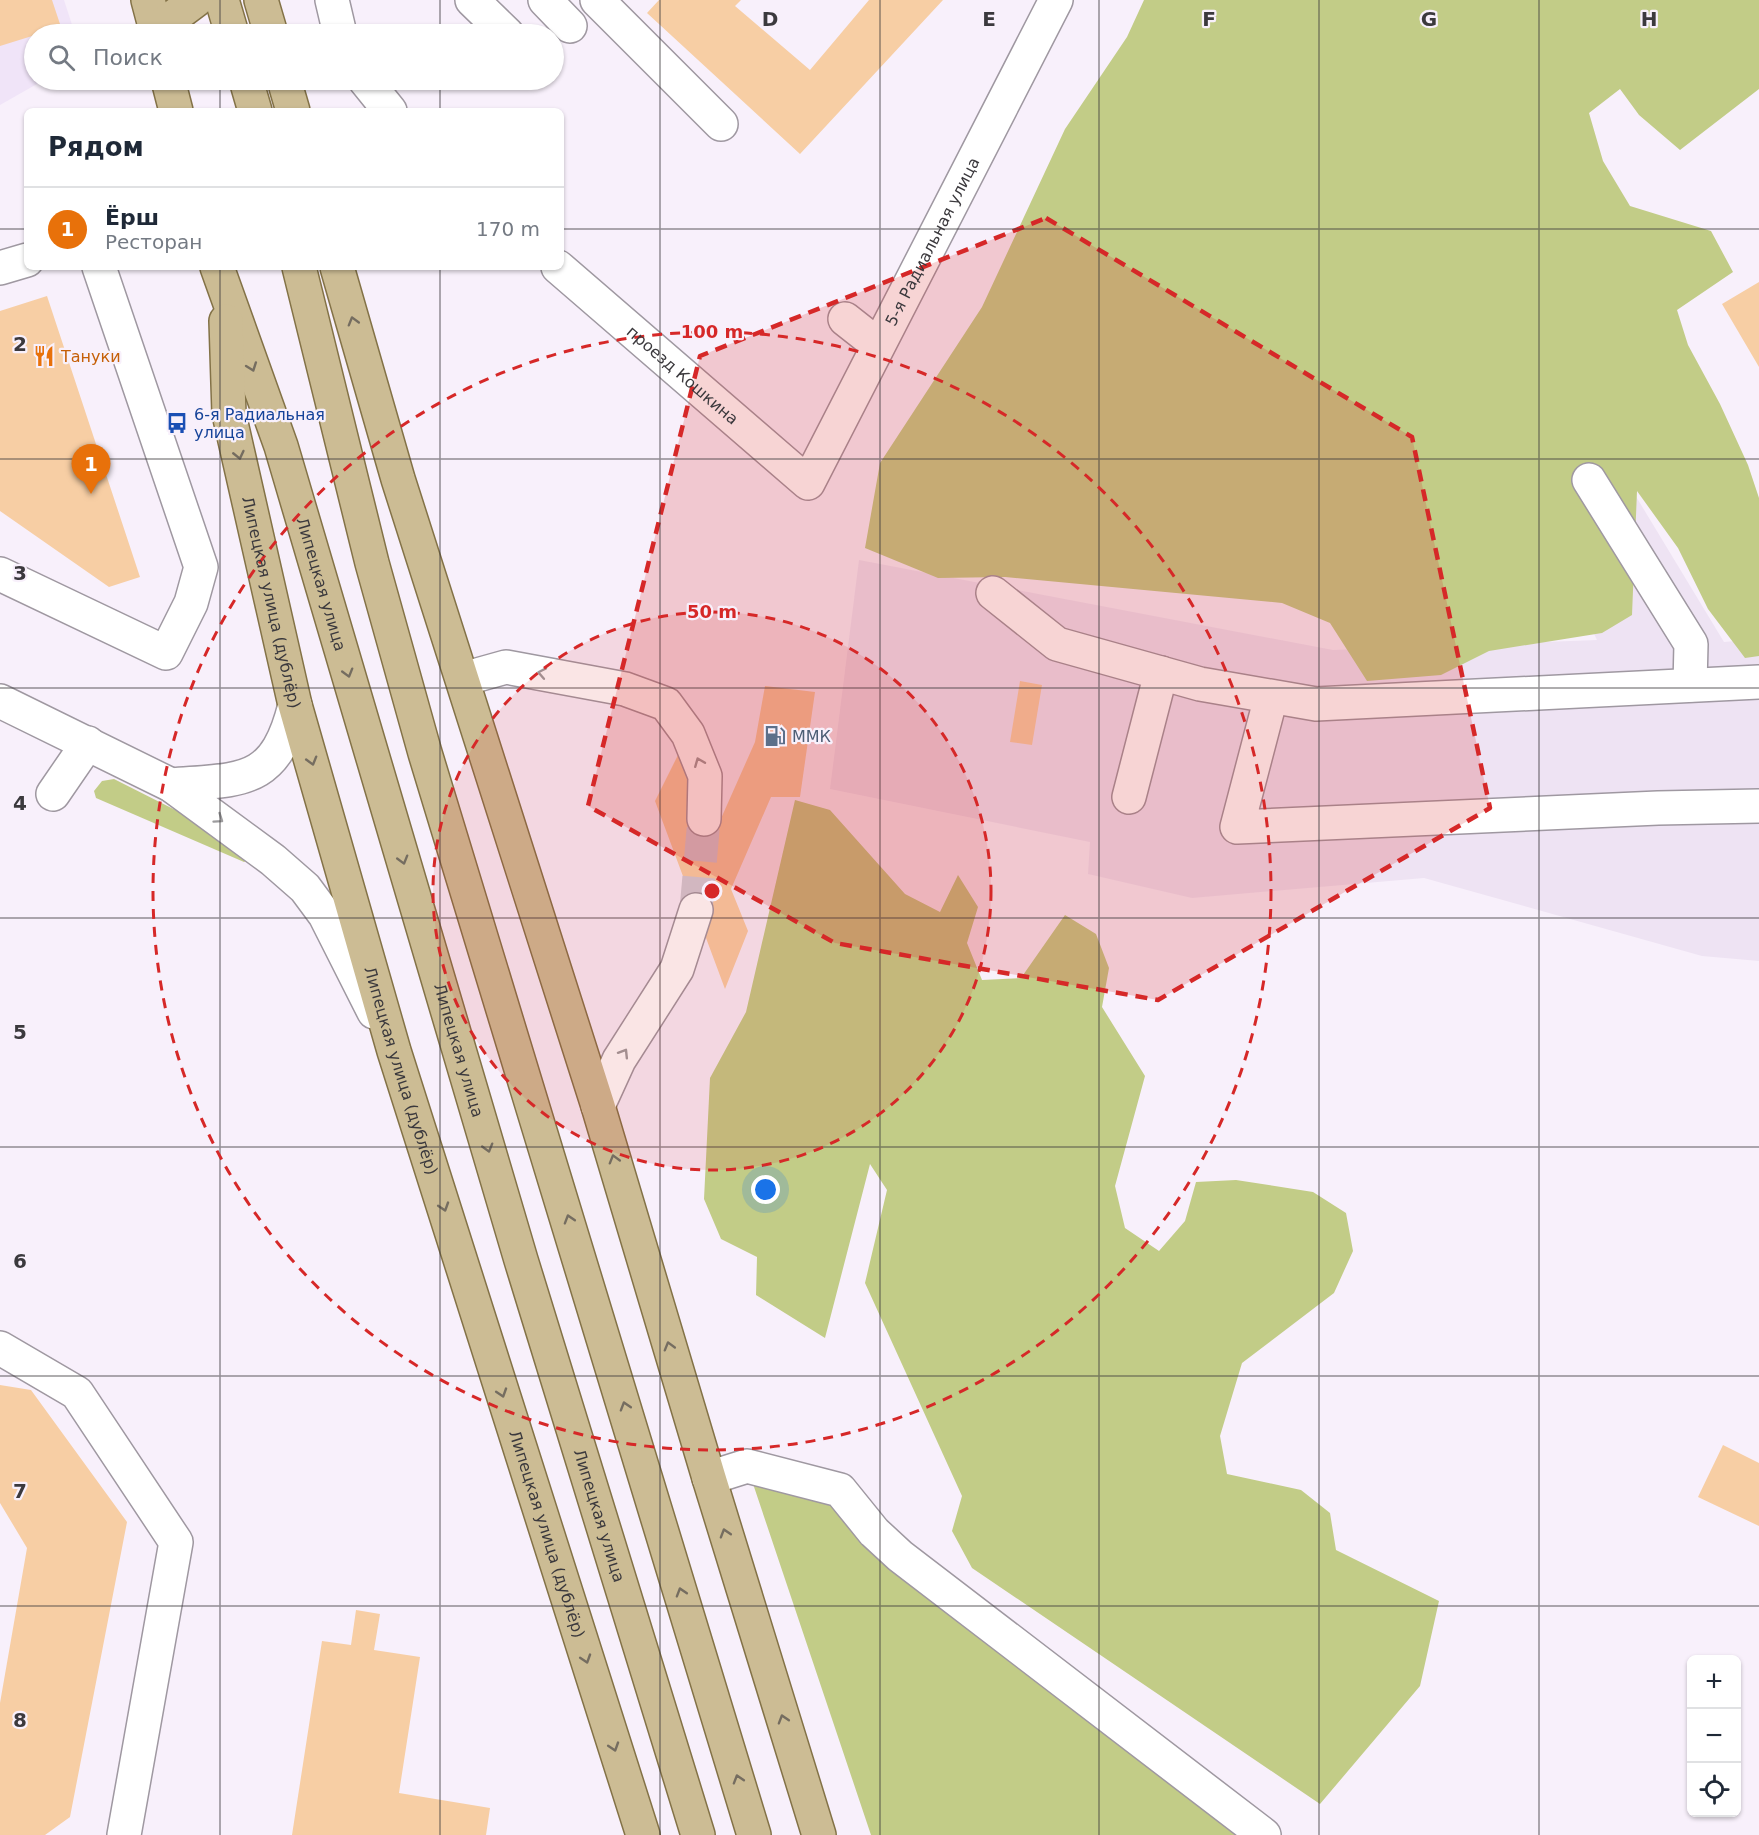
<!DOCTYPE html>
<html lang="ru">
<meta charset="utf-8">
<style>
:root{--surface:#fff;--page:#f2f2f3;--text:#1f2937;--muted:#747a83;--line:#e0e1e3;--accent:#257fad}
body{margin:0;font-family:"DejaVu Sans",sans-serif;background:var(--page);color:var(--text)}
.controls{position:absolute;right:18px;bottom:18px;display:grid;overflow:hidden;border-radius:9px;box-shadow:0 2px 4px #0004}
.controls button{width:54px;height:54px;display:grid;place-items:center;padding:0;border:0;border-bottom:2px solid var(--line);background:var(--surface);color:var(--text);font:30px sans-serif}
.you{position:absolute;left:766px;top:1190px;width:21px;height:21px;margin:-15px;border:4px solid #fff;border-radius:50%;background:#1a73e8;box-shadow:0 0 0 9px #1a73e833}
.badge{display:grid;place-items:center;width:39px;height:39px;border-radius:50%;background:var(--accent);color:#fff;font-size:20px;font-weight:700}
.pin{position:absolute;translate:-50% -50px;filter:drop-shadow(0 2px 3px #0008)}
.pin::after{content:'';position:absolute;top:32px;width:21px;height:18px;background:inherit;clip-path:polygon(0 0,100% 0,50% 100%)}
.list{margin:0;padding:0;list-style:none}
h2{display:flex;justify-content:space-between;align-items:center;height:78px;margin:0;padding:0 24px;font-size:26px}
h2 small{font-size:20px;font-weight:400;color:var(--muted)}
.list li{display:grid;grid-template-columns:39px 1fr auto;gap:18px;align-items:center;box-sizing:border-box;height:84px;padding:0 24px;border-top:2px solid var(--line)}
.list b{display:block;font-size:22px;white-space:nowrap}
.list p{margin:0;font-size:20px;white-space:nowrap;color:var(--muted)}
.list em{font-size:20px;font-style:normal;color:var(--muted)}
.icon{flex:none;width:33px;height:33px;fill:none;stroke:currentColor;stroke-width:2;stroke-linecap:round;stroke-linejoin:round}
.map{position:relative;flex:none;width:1759px;height:1835px;overflow:hidden}
.search{position:absolute;background:var(--surface);box-shadow:0 2px 4px #0004;left:24px;top:24px;width:540px;height:66px;display:flex;align-items:center;gap:15px;box-sizing:border-box;padding:0 21px;border-radius:33px;color:var(--muted);font-size:22px}
.panel{position:absolute;background:var(--surface);box-shadow:0 2px 4px #0004;left:24px;top:108px;width:540px;height:162px;border-radius:9px}
.map>svg:first-child{display:block}
.built{fill:#eee3f3}
.education{fill:#f0e4f8}
.green{fill:#c2cc87}
.building{fill:#f7cea4}
.lines{fill:none;stroke-linecap:round;stroke-linejoin:round}
.minor-tunnel{stroke:#d2cbd5;stroke-width:33;stroke-dasharray:33 16;stroke-linecap:butt}
.minor-casing{stroke:#9f98a1;stroke-width:36}
.major-casing{stroke:#837247;stroke-width:36}
.minor{stroke:#fff;stroke-width:33}
.major{stroke:#ccbc94;stroke-width:33}
.oneway{stroke:#756d60}
.oneway2{stroke:#9d9c9e}
.marked{fill:#d62828;fill-opacity:0.2;stroke:#d62828;stroke-width:4.5;stroke-dasharray:12 8;stroke-linejoin:round}
.grid{fill:none;stroke:#3b393d;stroke-width:1.5;stroke-opacity:0.55}
.ring{fill:none;stroke:#d62828;stroke-width:3;stroke-dasharray:10 8}
.labels{text-anchor:middle;stroke-width:4.5;stroke-linejoin:round;paint-order:stroke}
.street-label{font-size:16px;fill:#3b393d;stroke:#f8f0fb}
.food-label{font-size:16px;fill:#c56008;stroke:#f8f0fb;text-anchor:start}
.transit-label{font-size:16px;fill:#164399;stroke:#f8f0fb;text-anchor:start}
.service-label{font-size:16px;fill:#4e5e75;stroke:#f8f0fb;text-anchor:start}
.grid-label{font-size:20px;text-anchor:middle;font-weight:bold;fill:#3b393d;stroke:#f8f0fb;stroke-width:4.5;stroke-linejoin:round;paint-order:stroke}
.centre{fill:#d62828;stroke:#f8f0fb;stroke-width:3}
.ring-label{font-size:18px;text-anchor:middle;font-weight:bold;fill:#d62828;stroke:#f8f0fb;stroke-width:4.5;stroke-linejoin:round;paint-order:stroke}
</style>
<div class="map">
<svg width="1759" height="1835" viewBox="0 0 1759 1835">
<rect width="100%" height="100%" fill="#f8f0fb"/>
<path class="built" d="M 1568,384 L 1724,642 L 1759,639 L 1759,961 L 1702,956 L 1424,878 L 1192,898 L 1088,874 L 1090,842 L 830,789 L 859,560 L 1333,650 L 1597,640 L 1486,405 Z"/>
<path class="education" d="M 0,0 L 64,0 L 75,34 L 34,34 L 34,80 L 44,80 L 0,105 Z"/>
<path class="green" d="M 1144,0 L 1759,0 L 1759,89 L 1680,150 L 1639,115 L 1620,89 L 1589,113 L 1603,161 L 1630,206 L 1711,231 L 1733,272 L 1677,310 L 1688,345 L 1720,404 L 1748,465 L 1759,498 L 1759,656 L 1745,658 L 1708,609 L 1678,548 L 1637,491 L 1632,615 L 1602,633 L 1489,651 L 1441,675 L 1367,681 L 1330,623 L 1282,603 L 1005,577 L 938,578 L 865,548 L 880,463 L 982,307 L 1065,129 L 1127,37 Z
M 114,779 L 211,828 L 250,859 L 244,862 L 96,798 L 94,791 L 102,781 Z
M 795,800 L 830,810 L 905,894 L 940,912 L 958,875 L 978,907 L 967,943 L 982,980 L 1021,978 L 1065,915 L 1096,934 L 1109,968 L 1102,1007 L 1145,1076 L 1115,1186 L 1125,1228 L 1159,1251 L 1185,1221 L 1196,1182 L 1236,1180 L 1313,1192 L 1346,1213 L 1353,1251 L 1334,1293 L 1242,1363 L 1220,1436 L 1227,1474 L 1301,1490 L 1330,1513 L 1336,1550 L 1439,1601 L 1420,1686 L 1320,1804 L 972,1568 L 952,1531 L 962,1496 L 865,1283 L 887,1190 L 870,1164 L 825,1338 L 756,1295 L 757,1257 L 721,1239 L 704,1199 L 710,1078 L 746,1012 Z
M 747,1466 L 840,1490 L 1264,1835 L 871,1835 Z"/>
<path class="building" d="M 0,0 L 52,0 L 61,27 L 0,46 Z
M 659,0 L 741,0 L 735,6 L 810,70 L 869,0 L 943,0 L 800,154 L 647,13 Z
M 1759,282 L 1759,367 L 1722,304 Z
M 47,296 L 140,577 L 109,587 L 0,511 L 0,311 Z
M 1020,681 L 1042,685 L 1032,745 L 1010,742 Z
M 765,686 L 815,692 L 800,797 L 771,797 L 731,889 L 748,931 L 725,989 L 655,801 L 681,749 L 711,841 L 755,742 Z
M 0,1385 L 31,1390 L 127,1522 L 70,1817 L 45,1835 L 0,1835 L 0,1703 L 27,1548 L 0,1503 Z
M 1723,1445 L 1759,1463 L 1759,1526 L 1698,1497 Z
M 356,1610 L 380,1614 L 374,1650 L 420,1657 L 399,1793 L 490,1808 L 486,1835 L 292,1835 L 322,1641 L 351,1645 Z"/>
<g class="lines">
<path class="minor-tunnel" d="M 696,910 L 704,819"/>
<defs>
<g id="minor">
<path d="M 332,0 L 340,34"/>
<path d="M 472,0 L 507,34"/>
<path d="M 545,0 L 570,26"/>
<path d="M 597,0 L 721,124"/>
<path d="M 365,80 L 390,111"/>
<path id="s1" d="M 558,267 L 808,483 L 1056,0"/>
<path d="M 0,268 L 27,260"/>
<path d="M 845,319 L 878,345"/>
<path d="M 1589,480 L 1691,644 L 1690,685"/>
<path d="M 0,574 L 166,653 L 191,603 L 201,567 L 99,267"/>
<path d="M 993,593 L 1057,644 L 1200,684 L 1316,704 L 1759,682"/>
<path d="M 463,679 L 506,667 L 625,689 L 666,704 L 688,734 L 705,776 L 704,819"/>
<path d="M 1271,697 L 1237,827 L 1658,808 L 1759,806"/>
<path d="M 0,701 L 171,785 L 273,860 L 305,888 L 325,915 L 374,1012"/>
<path d="M 171,785 C 243,779 275,785 295,705"/>
<path d="M 53,794 L 88,743"/>
<path d="M 1129,797 L 1161,673"/>
<path d="M 598,1106 L 619,1060 L 677,969 L 696,910"/>
<path d="M 0,1348 L 77,1393 L 176,1542 L 124,1835"/>
<path d="M 709,1478 L 747,1466 L 840,1490 L 874,1532 L 900,1556 L 1264,1835"/>
</g>
<g id="major">
<path d="M 148,0 L 157,34"/>
<path d="M 222,0 L 232,34"/>
<path d="M 261,0 L 271,34"/>
<path d="M 156,30 L 196,0"/>
<path d="M 168,80 L 176,111"/>
<path d="M 246,80 L 255,111"/>
<path d="M 284,80 L 293,111"/>
<path id="s2" d="M 217,267 L 281,446 L 521,1260 L 698,1835"/>
<path d="M 299,267 L 372,563 L 425,753 L 754,1835"/>
<path d="M 337,267 L 398,479 L 598,1106 L 709,1478 L 819,1835"/>
<path id="s3" d="M 226,321 L 229,414 L 295,705 L 394,1051 L 643,1835"/>
</g>
</defs>
<use href="#minor" class="minor-casing"/>
<use href="#major" class="major-casing"/>
<use href="#minor" class="minor"/>
<use href="#major" class="major"/>
</g>
<defs><path id="oneway-chevron" d="M-2-3.5L2.5 0L-2 3.5" fill="none" stroke-width="1.6" stroke-linecap="round" stroke-linejoin="round" transform="scale(1.5)"/></defs>
<g class="oneway">
<use href="#oneway-chevron" transform="translate(353 321) rotate(-106)"/>
<use href="#oneway-chevron" transform="translate(252 367) rotate(70)"/>
<use href="#oneway-chevron" transform="translate(239 455) rotate(77)"/>
<use href="#oneway-chevron" transform="translate(348 673) rotate(74)"/>
<use href="#oneway-chevron" transform="translate(312 761) rotate(74)"/>
<use href="#oneway-chevron" transform="translate(403 860) rotate(74)"/>
<use href="#oneway-chevron" transform="translate(488 1148) rotate(74)"/>
<use href="#oneway-chevron" transform="translate(614 1159) rotate(-106)"/>
<use href="#oneway-chevron" transform="translate(444 1207) rotate(72)"/>
<use href="#oneway-chevron" transform="translate(569 1219) rotate(-107)"/>
<use href="#oneway-chevron" transform="translate(669 1346) rotate(-106)"/>
<use href="#oneway-chevron" transform="translate(502 1393) rotate(72)"/>
<use href="#oneway-chevron" transform="translate(625 1406) rotate(-107)"/>
<use href="#oneway-chevron" transform="translate(725 1533) rotate(-107)"/>
<use href="#oneway-chevron" transform="translate(681 1592) rotate(-107)"/>
<use href="#oneway-chevron" transform="translate(586 1659) rotate(72)"/>
<use href="#oneway-chevron" transform="translate(783 1719) rotate(-107)"/>
<use href="#oneway-chevron" transform="translate(614 1747) rotate(72)"/>
<use href="#oneway-chevron" transform="translate(738 1779) rotate(-107)"/>
</g>
<g class="oneway2">
<use href="#oneway-chevron" transform="translate(542 673) rotate(-169)"/>
<use href="#oneway-chevron" transform="translate(699 762) rotate(-112)"/>
<use href="#oneway-chevron" transform="translate(219 819) rotate(35)"/>
<use href="#oneway-chevron" transform="translate(624 1053) rotate(-58)"/>
</g>
<path class="marked" d="M 1046,218 L 1412,437 L 1490,808 L 1158,1000 L 835,943 L 588,806 L 700,356 Z"/>
<path class="grid" d="M 220,0 L 220,34M 440,0 L 440,34M 660,0 L 660,1835M 880,0 L 880,1835M 1099,0 L 1099,1835M 1319,0 L 1319,1835M 1539,0 L 1539,1835M 220,80 L 220,111M 440,80 L 440,111M 0,229 L 27,229M 561,229 L 1759,229M 220,267 L 220,1835M 440,267 L 440,1835M 0,459 L 1759,459M 0,688 L 1759,688M 0,918 L 1759,918M 0,1147 L 1759,1147M 0,1376 L 1759,1376M 0,1606 L 1759,1606"/>
<circle cx="712" cy="891" r="279" fill="#d62828" fill-opacity=".12"/>
<g class="ring">
<circle cx="712" cy="891" r="279"/>
<circle cx="712" cy="891" r="559"/>
</g>
<defs>
<symbol id="restaurant-bare" viewBox="-9 -9 18 18"><path d="M-5-6h1v4h1v-4h1v4h1v-4h1v5L-1.5 .5V6h-2V.5L-5-1ZM5-6V6H3V1.5H1.5Q1.5-4 5-6Z" fill="#e8710a" stroke="#f8f0fb" stroke-width="2.5" paint-order="stroke"/></symbol>
<symbol id="bus-bare" viewBox="-9 -9 18 18"><path d="M-5-6H5V4H4V6H2V4H-2V6H-4V4H-5ZM-3.5-4V0h7V-4ZM-3.5 1.2v1.5H-2V1.2ZM2 1.2v1.5H3.5V1.2Z" fill="#1a4fb4" stroke="#f8f0fb" stroke-width="2.5" paint-order="stroke"/></symbol>
<symbol id="fuel-bare" viewBox="-9 -9 18 18"><path d="M-5.5-6h7V0h2V4h1.3V-2.5L3-4.5l.8-.8L6-3V5H2.5V1h-1V6h-7ZM-4.2-4.7v3.2H.2V-4.7Z" fill="#5c6f8a" stroke="#f8f0fb" stroke-width="2.5" paint-order="stroke"/></symbol>
</defs>
<g fill-rule="evenodd">
<use href="#restaurant-bare" x="29" y="341" width="30" height="30"/>
<use href="#bus-bare" x="162" y="408" width="30" height="30"/>
<use href="#fuel-bare" x="760" y="721" width="30" height="30"/>
</g>
<g class="labels">
<g class="street-label">
<text dy="6" stroke="none"><textPath href="#s1" startOffset="602">5-я Радиальная улица</textPath></text>
<text dy="6" stroke="none"><textPath href="#s1" startOffset="165">проезд Кошкина</textPath></text>
<text dy="6" stroke="none"><textPath href="#s2" startOffset="334">Липецкая улица</textPath></text>
<text dy="6" stroke="none"><textPath href="#s3" startOffset="286">Липецкая улица (дублёр)</textPath></text>
<text dy="6" stroke="none"><textPath href="#s2" startOffset="820">Липецкая улица</textPath></text>
<text dy="6" stroke="none"><textPath href="#s3" startOffset="772">Липецкая улица (дублёр)</textPath></text>
<text dy="6" stroke="none"><textPath href="#s2" startOffset="1306">Липецкая улица</textPath></text>
<text dy="6" stroke="none"><textPath href="#s3" startOffset="1258">Липецкая улица (дублёр)</textPath></text>
</g>
<g class="food-label">
<text x="61" y="362">Тануки</text>
</g>
<g class="transit-label">
<text x="194" y="420">6-я Радиальная<tspan x="194" dy="18">улица</tspan></text>
</g>
<g class="service-label">
<text x="792" y="742">ММК</text>
</g>
</g>
<g class="grid-label">
<text x="770" y="26">D</text>
<text x="989" y="26">E</text>
<text x="1209" y="26">F</text>
<text x="1429" y="26">G</text>
<text x="1649" y="26">H</text>
<text x="20" y="351">2</text>
<text x="20" y="580">3</text>
<text x="20" y="810">4</text>
<text x="20" y="1039">5</text>
<text x="20" y="1268">6</text>
<text x="20" y="1498">7</text>
<text x="20" y="1727">8</text>
</g>
<circle cx="712" cy="891" r="9" class="centre"/>
<g class="ring-label">
<text x="712" y="338">100 m</text>
<text x="712" y="618">50 m</text>
</g>
</svg>
<div class="controls">
<button>+</button>
<button>−</button>
<button><svg class="icon" aria-label="locate" viewBox="0 0 24 24"><circle cx="12" cy="12" r="6"/><path d="M12 2v4M12 18v4M2 12h4M18 12h4"/></svg></button>
</div>
<div class="you"></div>
<div class="pin badge" style="left:91px;top:494px;background:#e8710a">1</div>
<div class="search"><svg class="icon" aria-label="search" viewBox="0 0 24 24"><circle cx="10" cy="10" r="6"/><path d="M15 15l6 6"/></svg>Поиск</div>
<section class="panel">
<h2>Рядом<small></small></h2>
<ul class="list">
<li><span class="badge" style="background:#e8710a">1</span><div><b>Ёрш</b><p>Ресторан</p></div><em>170 m</em></li>
</ul>
</section>
</div>
